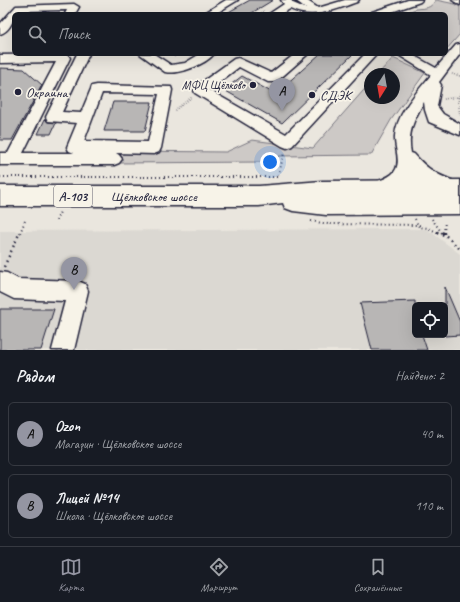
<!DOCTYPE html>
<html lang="ru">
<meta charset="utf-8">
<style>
:root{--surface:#171b24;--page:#242831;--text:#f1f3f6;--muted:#9ea1a6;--line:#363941;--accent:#9495a2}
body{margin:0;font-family:Caveat,sans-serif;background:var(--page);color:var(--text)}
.controls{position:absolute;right:12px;bottom:12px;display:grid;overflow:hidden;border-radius:6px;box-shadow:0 4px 16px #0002}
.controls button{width:36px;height:36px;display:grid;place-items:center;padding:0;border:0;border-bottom:1px solid var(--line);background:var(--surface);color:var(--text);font:20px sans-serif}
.compass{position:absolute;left:364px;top:68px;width:36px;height:36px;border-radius:50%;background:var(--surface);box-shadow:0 4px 16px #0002;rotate:191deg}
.you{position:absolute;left:270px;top:162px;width:14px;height:14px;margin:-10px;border:3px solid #fff;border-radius:50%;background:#1a73e8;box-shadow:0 0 0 6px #1a73e833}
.badge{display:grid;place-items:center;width:26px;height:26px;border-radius:50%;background:var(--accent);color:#111;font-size:13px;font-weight:700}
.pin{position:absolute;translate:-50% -33px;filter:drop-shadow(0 1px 2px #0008)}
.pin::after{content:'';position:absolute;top:21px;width:14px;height:12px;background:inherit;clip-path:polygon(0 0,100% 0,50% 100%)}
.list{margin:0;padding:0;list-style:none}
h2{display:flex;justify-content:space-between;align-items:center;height:52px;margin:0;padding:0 16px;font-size:17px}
h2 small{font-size:13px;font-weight:400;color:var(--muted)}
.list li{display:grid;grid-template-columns:26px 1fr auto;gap:12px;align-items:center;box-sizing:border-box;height:64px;margin:0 8px 8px;padding:0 8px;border:1px solid var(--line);border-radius:6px}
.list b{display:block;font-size:15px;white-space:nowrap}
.list p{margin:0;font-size:13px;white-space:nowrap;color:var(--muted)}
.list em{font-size:13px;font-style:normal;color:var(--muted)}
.icon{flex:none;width:22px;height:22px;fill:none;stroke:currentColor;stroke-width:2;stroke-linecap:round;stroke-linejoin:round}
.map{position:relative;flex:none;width:460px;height:350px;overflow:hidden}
.search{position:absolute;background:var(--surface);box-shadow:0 4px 16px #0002;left:12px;right:12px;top:12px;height:44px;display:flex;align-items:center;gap:10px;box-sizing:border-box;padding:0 14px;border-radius:6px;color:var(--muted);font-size:15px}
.sheet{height:196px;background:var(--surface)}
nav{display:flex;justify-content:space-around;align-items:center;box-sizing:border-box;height:56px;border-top:1px solid var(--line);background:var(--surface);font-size:11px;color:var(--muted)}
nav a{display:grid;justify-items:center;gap:2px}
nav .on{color:var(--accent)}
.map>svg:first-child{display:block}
.built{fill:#dbd8d2;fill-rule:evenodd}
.green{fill:#cdc9c6;stroke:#787680}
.building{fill:#b8b6b5;stroke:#22223b}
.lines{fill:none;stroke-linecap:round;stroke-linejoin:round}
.minor-casing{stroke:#22223b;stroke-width:3}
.major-casing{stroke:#22223b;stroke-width:3}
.path-far2{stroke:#22223b;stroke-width:1.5;stroke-dasharray:0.5 2;stroke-linecap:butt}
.path-far1{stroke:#22223b;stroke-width:2;stroke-dasharray:1 3;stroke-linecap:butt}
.path{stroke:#22223b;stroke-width:2.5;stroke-dasharray:1.5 4;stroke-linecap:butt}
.minor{fill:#f7f3e8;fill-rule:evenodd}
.major{fill:#f7f3e8;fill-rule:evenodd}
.poi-dot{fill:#22223b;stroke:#f7f3e8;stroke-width:1.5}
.labels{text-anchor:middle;stroke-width:3.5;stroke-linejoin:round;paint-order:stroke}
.far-poi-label{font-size:12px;fill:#22223b;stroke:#f7f3e8;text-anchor:end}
.shield{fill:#f7f3e8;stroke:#62616f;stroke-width:1}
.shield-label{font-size:13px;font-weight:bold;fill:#22223b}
.poi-label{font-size:14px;fill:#22223b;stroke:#f7f3e8;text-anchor:start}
.street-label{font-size:14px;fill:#22223b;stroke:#f7f3e8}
</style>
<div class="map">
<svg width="460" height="350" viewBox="0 0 460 350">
<rect width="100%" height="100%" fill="#eae6de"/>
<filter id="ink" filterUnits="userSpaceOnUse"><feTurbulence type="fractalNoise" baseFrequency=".025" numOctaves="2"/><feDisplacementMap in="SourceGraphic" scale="8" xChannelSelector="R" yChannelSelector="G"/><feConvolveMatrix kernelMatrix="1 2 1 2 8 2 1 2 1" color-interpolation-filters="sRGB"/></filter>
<g filter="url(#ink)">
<path class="built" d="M 427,229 L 460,254 L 460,350 L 0,350 L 0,231 ZM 415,305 L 445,305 L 445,335 L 415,335 Z"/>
<path class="green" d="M 436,0 L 455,4 L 460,7 L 460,34 L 446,50 L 446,14 L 403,14 C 407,12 412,10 416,9 C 426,8 430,9 436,0 Z
M 393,58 L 425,73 L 391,120 L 371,155 L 280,156 L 262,162 L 116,163 L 120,151 L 226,152 L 252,140 L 313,148 L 370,83 L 370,98 L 394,98 L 394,74 L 378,74 Z"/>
<path class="building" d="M 250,0 L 273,0 L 250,14 L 225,14 Z
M 320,54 L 353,54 L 282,123 L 224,90 L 242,76 L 275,94 Z
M 0,68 L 24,69 L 42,85 L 12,140 L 0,140 Z
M 113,102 L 152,102 L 145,131 L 104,131 Z
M 45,119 L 48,122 L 56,123 L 51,134 L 38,134 Z
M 445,287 L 460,322 L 460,335 L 445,336 Z
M 415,301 L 415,335 L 422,335 L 427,350 L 372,350 L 360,303 Z
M 0,309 L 54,309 L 41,350 L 0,350 Z"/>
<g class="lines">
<defs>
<path id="minor" d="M 226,0 L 238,0 L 215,14 L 203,14 Z
M 281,0 L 291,0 L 293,3 L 307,9 L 295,0 L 306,0 L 318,8 L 345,0 L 359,0 L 357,2 C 334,10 313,20 290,9 L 281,14 L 269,14 L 284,4 Z
M 408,0 L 422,0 L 420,2 L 386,14 L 371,14 L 372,12 Z
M 452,0 L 460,0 L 460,5 Z
M 74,4 L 79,7 L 75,14 L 65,14 L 67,10 L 22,11 L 19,14 L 14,14 C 14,22 8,32 0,34 L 0,24 L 16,6 Z
M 460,44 L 460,54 L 439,82 L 441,85 L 437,106 L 443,114 L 460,124 L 460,135 L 429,122 L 425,110 L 424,102 C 414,119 407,133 411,153 L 414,154 C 428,170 437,175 457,182 L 459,187 L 457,192 C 446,196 432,189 422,182 L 432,199 L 430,204 L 424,206 C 413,203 410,191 406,181 L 402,185 L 376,196 L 370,194 L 368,189 L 370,184 C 378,181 393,177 396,169 C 401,159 394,147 395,136 C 397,113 417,92 431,75 L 397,54 L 411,54 L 436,68 L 456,45 Z
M 64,54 L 68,55 L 70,58 L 23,153 L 74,153 L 69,151 L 67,147 L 77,123 L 48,121 L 46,117 L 77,54 L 89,54 L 62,112 L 81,113 L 91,89 L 92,86 L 97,85 L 171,87 L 172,90 L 161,148 L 159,152 L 154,154 L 116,153 L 119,155 L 122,159 L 119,163 L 114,165 L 0,165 L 0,153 L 8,153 L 56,62 L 0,63 L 0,55 ZM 102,93 L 159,94 L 148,142 L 84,141 Z
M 140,54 L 154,54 L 171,65 L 185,63 L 200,54 L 214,54 C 205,65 178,75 165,72 Z
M 295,54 L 308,54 L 276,82 L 268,82 L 239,67 L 209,90 L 286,134 L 365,54 L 377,54 L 292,146 L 287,148 L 282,146 L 195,93 L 194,90 L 195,87 L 234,59 L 238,58 L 271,73 Z
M 0,272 L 7,273 L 18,279 L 78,281 L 85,284 L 88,291 L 74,350 L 52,350 L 65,301 L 14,299 L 0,292 Z"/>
<path id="major" d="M 460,180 L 460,214 L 326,215 L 293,211 L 285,208 L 283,203 L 259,206 L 0,206 L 0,186 L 259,186 L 322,181 Z"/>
</defs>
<use href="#minor" class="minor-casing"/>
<use href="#major" class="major-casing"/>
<path class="path-far2" d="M 259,14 L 264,11
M 170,54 L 176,57
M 452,74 L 460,76
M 460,93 L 458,97 L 460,117
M 444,99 L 458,97 L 460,99
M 175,110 L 192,97"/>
<path class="path-far1" d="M 0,177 L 278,177 L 284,153
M 415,219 L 418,225 L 420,225
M 432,219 L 442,233
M 56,221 L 60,212
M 311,221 L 328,224 L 418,225 L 419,227 L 428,228 L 439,233
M 20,233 L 25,221
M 444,233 L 445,221"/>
<path class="path" d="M 437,232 L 444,235
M 442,232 L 460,249
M 444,234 L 444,232
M 4,267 L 20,232"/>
<use href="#minor" class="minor"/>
<use href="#major" class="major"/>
</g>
</g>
<g class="poi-dot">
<circle cx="253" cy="85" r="4"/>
<circle cx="18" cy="92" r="4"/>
<circle cx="312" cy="95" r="4"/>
</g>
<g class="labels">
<g class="far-poi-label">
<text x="245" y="89">МФЦ Щёлково</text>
</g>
<rect class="shield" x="54" y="185" width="38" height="22" rx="3"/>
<g class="shield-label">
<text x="73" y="201">А-103</text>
</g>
<g class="poi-label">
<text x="26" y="97">Окраина</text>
<text x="320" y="100">СДЭК</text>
</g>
<g class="street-label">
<text x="154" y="201">Щёлковское шоссе</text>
</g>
</g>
</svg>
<div class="controls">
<button><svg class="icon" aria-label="locate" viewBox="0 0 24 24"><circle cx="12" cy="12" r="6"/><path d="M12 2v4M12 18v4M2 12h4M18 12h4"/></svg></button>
</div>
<svg class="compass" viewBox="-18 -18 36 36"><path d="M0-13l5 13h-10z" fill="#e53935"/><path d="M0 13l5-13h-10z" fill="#9ea1a6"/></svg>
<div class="you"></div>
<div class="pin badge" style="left:282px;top:111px">A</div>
<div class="pin badge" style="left:74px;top:290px">B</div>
<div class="search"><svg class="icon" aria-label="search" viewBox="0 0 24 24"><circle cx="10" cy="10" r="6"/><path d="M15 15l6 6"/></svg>Поиск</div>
</div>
<section class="sheet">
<h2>Рядом<small>Найдено: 2</small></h2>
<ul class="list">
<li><span class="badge">A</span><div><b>Ozon</b><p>Магазин · Щёлковское шоссе</p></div><em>40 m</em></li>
<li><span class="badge">B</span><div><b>Лицей №14</b><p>Школа · Щёлковское шоссе</p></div><em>110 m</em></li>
</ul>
</section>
<nav>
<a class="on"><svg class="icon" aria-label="map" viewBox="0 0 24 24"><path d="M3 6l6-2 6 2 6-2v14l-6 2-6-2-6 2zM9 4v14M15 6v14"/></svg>Карта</a>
<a><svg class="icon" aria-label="directions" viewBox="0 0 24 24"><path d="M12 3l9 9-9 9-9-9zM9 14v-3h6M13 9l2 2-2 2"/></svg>Маршрут</a>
<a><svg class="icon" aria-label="saved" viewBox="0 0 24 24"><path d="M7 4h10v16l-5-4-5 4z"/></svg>Сохранённые</a>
</nav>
